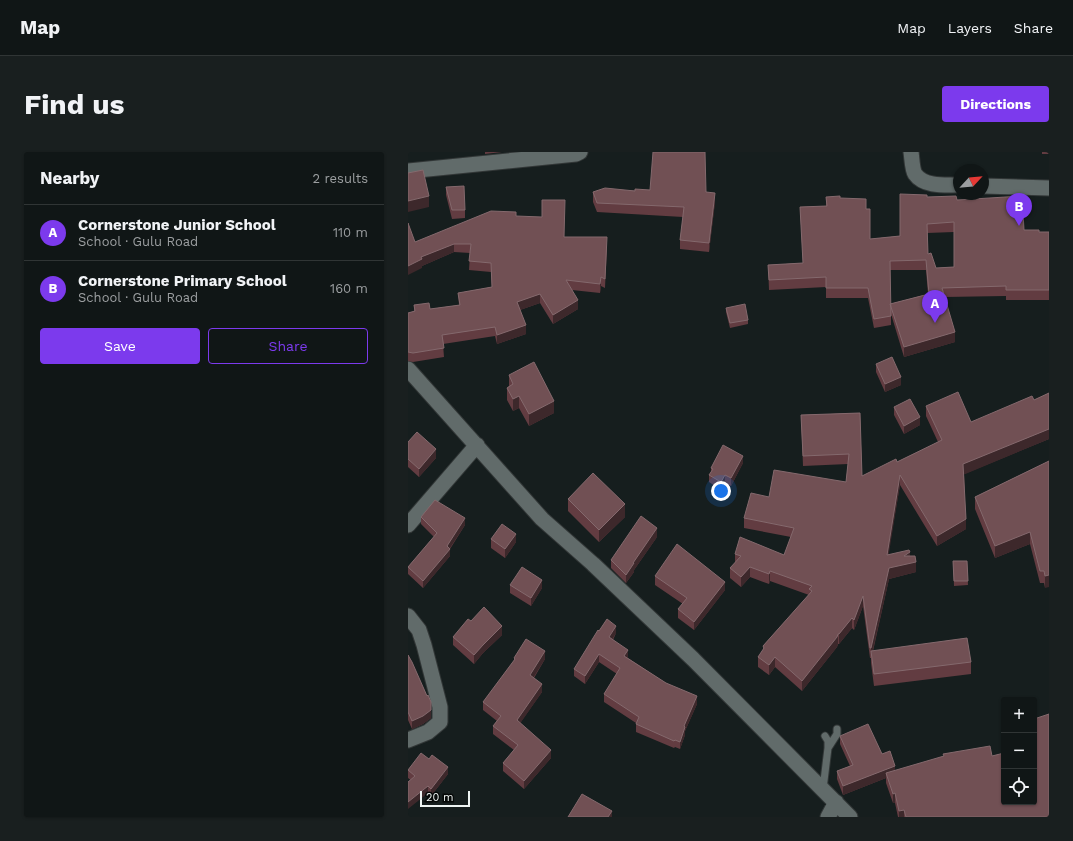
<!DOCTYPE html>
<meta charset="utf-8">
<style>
:root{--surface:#101616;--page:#191f1f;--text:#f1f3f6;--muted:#9c9fa1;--line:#303535;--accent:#7c3aed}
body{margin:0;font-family:"Work Sans",sans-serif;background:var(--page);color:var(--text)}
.controls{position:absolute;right:12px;bottom:12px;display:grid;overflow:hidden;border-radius:4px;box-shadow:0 1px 3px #0004}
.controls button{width:36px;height:36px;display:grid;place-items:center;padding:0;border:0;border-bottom:1px solid var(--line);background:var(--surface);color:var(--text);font:20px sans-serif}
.compass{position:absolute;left:545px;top:12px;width:36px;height:36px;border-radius:50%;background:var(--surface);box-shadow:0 1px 3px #0004;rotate:64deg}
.scale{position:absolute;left:12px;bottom:10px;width:50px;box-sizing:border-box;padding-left:4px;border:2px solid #eef4f3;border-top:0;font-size:11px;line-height:14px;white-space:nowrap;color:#eef4f3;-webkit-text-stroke:3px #050807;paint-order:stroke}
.you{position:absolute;left:313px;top:339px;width:14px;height:14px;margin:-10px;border:3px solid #fff;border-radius:50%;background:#1a73e8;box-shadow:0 0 0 6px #1a73e833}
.badge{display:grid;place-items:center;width:26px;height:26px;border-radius:50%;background:var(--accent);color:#fff;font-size:13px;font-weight:700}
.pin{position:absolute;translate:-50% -33px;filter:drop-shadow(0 1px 2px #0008)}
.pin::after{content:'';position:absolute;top:21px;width:14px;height:12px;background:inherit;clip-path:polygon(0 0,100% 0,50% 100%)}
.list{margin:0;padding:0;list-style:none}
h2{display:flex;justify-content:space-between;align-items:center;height:52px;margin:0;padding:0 16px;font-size:17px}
h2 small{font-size:13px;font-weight:400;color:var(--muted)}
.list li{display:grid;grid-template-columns:26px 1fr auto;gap:12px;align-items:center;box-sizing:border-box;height:56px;padding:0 16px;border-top:1px solid var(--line)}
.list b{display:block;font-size:15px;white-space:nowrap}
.list p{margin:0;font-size:13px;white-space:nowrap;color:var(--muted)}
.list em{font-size:13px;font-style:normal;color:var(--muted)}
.actions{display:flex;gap:8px;padding:12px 16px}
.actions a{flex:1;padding:9px 0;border:1px solid var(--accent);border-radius:4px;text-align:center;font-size:14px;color:var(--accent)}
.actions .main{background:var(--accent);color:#fff}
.icon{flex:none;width:22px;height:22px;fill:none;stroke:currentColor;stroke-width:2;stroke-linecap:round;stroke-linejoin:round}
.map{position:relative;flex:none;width:641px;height:665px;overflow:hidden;border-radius:4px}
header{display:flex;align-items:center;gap:24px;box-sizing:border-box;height:56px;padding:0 20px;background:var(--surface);border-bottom:1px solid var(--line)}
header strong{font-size:19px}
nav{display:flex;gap:22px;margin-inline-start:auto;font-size:14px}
.intro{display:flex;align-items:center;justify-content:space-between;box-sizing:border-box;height:96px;padding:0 24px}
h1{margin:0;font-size:28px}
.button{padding:10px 18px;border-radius:4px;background:var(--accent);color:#fff;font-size:14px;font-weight:700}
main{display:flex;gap:24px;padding:0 24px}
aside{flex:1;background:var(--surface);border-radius:4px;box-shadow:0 1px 3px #0004}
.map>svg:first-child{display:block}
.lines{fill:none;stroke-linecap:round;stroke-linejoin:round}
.lane-casing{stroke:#323737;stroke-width:9}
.street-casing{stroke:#323737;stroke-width:17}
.lane{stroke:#616b6a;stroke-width:7}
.street{stroke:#616b6a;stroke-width:15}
.wall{fill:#623c41;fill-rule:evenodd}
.shaded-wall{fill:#3d282b}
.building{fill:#715054;stroke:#84696d;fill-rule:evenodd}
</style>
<header>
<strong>Map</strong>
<nav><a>Map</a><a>Layers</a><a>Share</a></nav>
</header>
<div class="intro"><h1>Find us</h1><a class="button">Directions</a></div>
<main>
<aside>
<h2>Nearby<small>2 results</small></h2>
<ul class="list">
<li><span class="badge">A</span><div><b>Cornerstone Junior School</b><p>School · Gulu Road</p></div><em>110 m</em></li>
<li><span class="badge">B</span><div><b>Cornerstone Primary School</b><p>School · Gulu Road</p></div><em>160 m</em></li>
</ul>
<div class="actions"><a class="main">Save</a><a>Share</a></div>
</aside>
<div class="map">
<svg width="641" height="665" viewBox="0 0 641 665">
<rect width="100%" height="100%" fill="#161e1e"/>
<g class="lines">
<defs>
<path id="lane" d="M 417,584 L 420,589 L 420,596
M 415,637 L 420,596 L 429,582 L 429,577"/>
<path id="street" d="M 503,0 C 504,6 504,17 507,22 C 516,35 537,33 551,33
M 0,19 L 168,2 L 172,0
M 575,34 L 641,36
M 0,217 L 134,367 L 185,412 L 285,507 L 442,665
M 0,373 L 69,293
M 0,464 L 11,478 L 16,493 L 32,555 L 32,570 L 20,580 L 0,588
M 420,665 L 428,650"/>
</defs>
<use href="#lane" class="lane-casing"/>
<use href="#street" class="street-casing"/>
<use href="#lane" class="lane"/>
<use href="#street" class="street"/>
</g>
<path class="wall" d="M 77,0 L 94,0 L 77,2 Z
M 634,0 L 641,0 L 641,2 L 634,2 Z
M 38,35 L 57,58 L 57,66 L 44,67 L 38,43 Z
M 242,38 L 298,40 L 307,50 L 301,100 L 272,97 L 272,88 L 275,65 L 189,60 L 185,50 L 185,40 Z
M 418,45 L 432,46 L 458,57 L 462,87 L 492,84 L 519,45 L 549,48 L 616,78 L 631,80 L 641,80 L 641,148 L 598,148 L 598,144 L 536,145 L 547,190 L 496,205 L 483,162 L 483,173 L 466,176 L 460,146 L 418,146 L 418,135 L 361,138 L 360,113 L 395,111 L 392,55 L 418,54 ZM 546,80 L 546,115 L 528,116 L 520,102 L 519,81 ZM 482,118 L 518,118 L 520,142 L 482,152 Z
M 108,64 L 156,85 L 199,94 L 197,136 L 193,134 L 192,141 L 164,138 L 170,157 L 145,172 L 132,151 L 112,158 L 118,182 L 89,192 L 87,184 L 35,192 L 36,205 L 5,210 L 0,209 L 0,161 L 6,160 L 6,153 L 22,157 L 51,153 L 50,141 L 84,135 L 83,120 L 61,118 L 62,101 L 46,100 L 14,114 L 14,116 L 7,90 Z
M 318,156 L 340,168 L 340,172 L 322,176 L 318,160 Z
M 468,212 L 493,233 L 477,240 L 468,220 Z
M 101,223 L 146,261 L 121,274 L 111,256 L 105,259 L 99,248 L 99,236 L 101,234 Z
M 641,241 L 641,287 L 556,322 L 558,377 L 529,394 L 492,333 L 480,402 L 502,404 L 508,420 L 481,427 L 465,499 L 563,510 L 563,522 L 466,534 L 463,511 L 463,506 L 462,506 L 455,454 L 446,478 L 444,476 L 431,492 L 430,492 L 429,495 L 394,539 L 367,515 L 361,523 L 350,515 L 350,505 L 355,499 L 355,494 L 401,443 L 362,429 L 361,432 L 342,425 L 333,435 L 322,426 L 322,416 L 327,411 L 327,402 L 376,403 L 383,385 L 336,376 L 336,366 L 361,345 L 438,330 L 440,312 L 395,314 L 393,263 L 452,261 L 454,324 L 489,310 L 530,290 L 518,264 L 518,254 L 563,270 L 626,248 Z
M 486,255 L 512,273 L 496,282 L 486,263 Z
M 0,290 L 28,306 L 11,325 L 0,315 Z
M 641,309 L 637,436 L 636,431 L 632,431 L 622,392 L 587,406 L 567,357 L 567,345 Z
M 335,311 L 323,334 L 317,331 L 313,338 L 301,330 L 301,323 L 303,320 L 303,316 Z
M 160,347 L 217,365 L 191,390 L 160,359 Z
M 13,365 L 57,373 L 42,397 L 42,404 L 15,436 L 0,422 L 0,415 L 26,385 L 13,372 Z
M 249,385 L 226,418 L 226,420 L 218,431 L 203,416 L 203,408 Z
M 83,387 L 108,390 L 97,406 L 83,396 Z
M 545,409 L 559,409 L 560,433 L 546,434 Z
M 247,424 L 317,438 L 286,478 L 270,466 L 270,457 L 275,452 L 247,433 Z
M 102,433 L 134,436 L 123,454 L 102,441 Z
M 63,469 L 94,483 L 75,501 L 66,512 L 45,493 L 45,485 Z
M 208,481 L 205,488 L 220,506 L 289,552 L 277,579 L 277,583 L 272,597 L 267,595 L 266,596 L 228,580 L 228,571 L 196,550 L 196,542 L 209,522 L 191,510 L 177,532 L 166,524 L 166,517 Z
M 0,503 L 23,566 L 15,572 L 4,577 L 0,568 Z
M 106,506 L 137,507 L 126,526 L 134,540 L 112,571 L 143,606 L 116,637 L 95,619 L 95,611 L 106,598 L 85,582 L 85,574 L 89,569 L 75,558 L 75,550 L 106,509 Z
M 432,584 L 474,602 L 487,619 L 584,604 L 641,665 L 490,665 L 487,651 L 485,651 L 478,631 L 478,626 L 435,643 L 429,627 L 429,619 L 442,614 L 432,592 Z
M 0,618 L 40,622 L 23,644 L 0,626 Z"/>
<path class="shaded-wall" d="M 307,41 L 307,50 L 301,100 L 301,91 Z
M 21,44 L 21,55 L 0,60 L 0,49 Z
M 46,92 L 46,100 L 14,114 L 14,116 L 0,123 L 0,114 L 13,105 Z
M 193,125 L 193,134 L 192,141 L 192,132 Z
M 132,142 L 132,151 L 109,159 L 109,150 Z
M 170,148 L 170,157 L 145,172 L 145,163 Z
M 118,173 L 118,182 L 89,192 L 89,183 Z
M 547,180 L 547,190 L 496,205 L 496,195 Z
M 493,225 L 493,233 L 477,240 L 477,232 Z
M 111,244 L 111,256 L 105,259 L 105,247 Z
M 146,249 L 146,261 L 121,274 L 121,262 Z
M 512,265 L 512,273 L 496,282 L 496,274 Z
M 641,277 L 641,287 L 555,323 L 555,312 Z
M 28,297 L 28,306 L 11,325 L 11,317 Z
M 335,304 L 335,311 L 323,334 L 323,326 Z
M 317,323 L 317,331 L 313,338 L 313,330 Z
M 492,323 L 492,333 L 479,413 L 479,403 Z
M 217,352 L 217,365 L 191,390 L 191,378 Z
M 57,366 L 57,373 L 40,399 L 42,397 L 42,404 L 15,436 L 15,429 L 39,394 Z
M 558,367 L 558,377 L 529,394 L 529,384 Z
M 249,376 L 249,385 L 226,418 L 226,420 L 218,431 L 218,423 L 225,411 Z
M 622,380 L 622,392 L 587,406 L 587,394 Z
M 108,382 L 108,390 L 97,406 L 97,397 Z
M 502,400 L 502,411 L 508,410 L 508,420 L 481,427 L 463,506 L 463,496 L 481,416 L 496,404 Z
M 342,415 L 342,425 L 333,435 L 333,425 Z
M 362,419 L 362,429 L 361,432 L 361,422 Z
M 641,423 L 641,435 L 637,436 L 637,424 Z
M 134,428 L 134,436 L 123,454 L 123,446 Z
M 317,430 L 317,438 L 286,478 L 286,470 Z
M 455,444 L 455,454 L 446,478 L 446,468 Z
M 444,466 L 444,476 L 431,492 L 431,482 Z
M 94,474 L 94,483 L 75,501 L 66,512 L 66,503 L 75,493 Z
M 208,474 L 208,481 L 201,493 L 201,485 Z
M 430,482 L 430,492 L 429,495 L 394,539 L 394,529 Z
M 220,498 L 220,506 L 216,512 L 216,504 Z
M 137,499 L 137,507 L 122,531 L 122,523 Z
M 191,502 L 191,510 L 177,532 L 177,524 Z
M 367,505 L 367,515 L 361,523 L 361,513 Z
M 134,532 L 134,540 L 109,576 L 109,568 Z
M 289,544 L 289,552 L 277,579 L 277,583 L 272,597 L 272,590 L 276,574 Z
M 23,558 L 23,566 L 15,572 L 4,577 L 4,569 Z
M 143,598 L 143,606 L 116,637 L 116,629 Z
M 487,614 L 487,622 L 478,621 L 478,626 L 435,643 L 435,634 Z
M 40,615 L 40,622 L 23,644 L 23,637 Z
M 20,634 L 20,641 L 0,657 L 0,650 Z
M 487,641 L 487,651 L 485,651 L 485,642 Z
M 496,658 L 496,665 L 491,665 L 491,659 Z
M 204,659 L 204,665 L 200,665 Z"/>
<path class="building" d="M 245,0 L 297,0 L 298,40 L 307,41 L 301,91 L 272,88 L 276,55 L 189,51 L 185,40 L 197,36 L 227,39 L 227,37 L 242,38 Z
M 15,18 L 21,44 L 0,49 L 0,21 Z
M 56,34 L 57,58 L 44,58 L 38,35 Z
M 492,42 L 519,43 L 519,45 L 548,44 L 549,48 L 614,44 L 616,78 L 631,78 L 631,80 L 641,80 L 641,138 L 598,138 L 598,134 L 534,136 L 547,180 L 496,195 L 482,152 L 521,142 L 518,108 L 482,109 L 483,164 L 466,167 L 460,136 L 418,136 L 418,125 L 361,128 L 360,113 L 395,111 L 392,55 L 419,54 L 418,45 L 432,44 L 432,46 L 458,47 L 458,57 L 462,57 L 462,87 L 492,84 ZM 546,70 L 546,115 L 528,116 L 523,101 L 520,102 L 519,72 Z
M 134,48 L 157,48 L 156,85 L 199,85 L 197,127 L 193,125 L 192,132 L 158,128 L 170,148 L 145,163 L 132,142 L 109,150 L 118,173 L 89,183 L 87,175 L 34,183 L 36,196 L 5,201 L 0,200 L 0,161 L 7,159 L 6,153 L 21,151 L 22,157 L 52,153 L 50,141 L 84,135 L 83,111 L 61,109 L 63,92 L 46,92 L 13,105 L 14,107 L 0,114 L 0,71 L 7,90 L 83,59 L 108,60 L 108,64 L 134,65 Z
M 337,152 L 340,168 L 322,171 L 318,156 Z
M 484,205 L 493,225 L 477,232 L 468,212 Z
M 126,210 L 146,249 L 121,262 L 111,244 L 105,247 L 99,236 L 105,232 L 101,223 Z
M 550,240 L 563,270 L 624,244 L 626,248 L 641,241 L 641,277 L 555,312 L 558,367 L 529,384 L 492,323 L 479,403 L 501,398 L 502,400 L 496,404 L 507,404 L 508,410 L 481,416 L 463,496 L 462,496 L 455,444 L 446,468 L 444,466 L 431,482 L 430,482 L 429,485 L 394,529 L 367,505 L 361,513 L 350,505 L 356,496 L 355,494 L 404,439 L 401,437 L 404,434 L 362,419 L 361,422 L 342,415 L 333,425 L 322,416 L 333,404 L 327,402 L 332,385 L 376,403 L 386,376 L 336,366 L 343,341 L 361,345 L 366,318 L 438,330 L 441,302 L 395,304 L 393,263 L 452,261 L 454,324 L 488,307 L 489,310 L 534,288 L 518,254 Z
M 502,247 L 512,265 L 496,274 L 486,255 Z
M 9,280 L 28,297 L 11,317 L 0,307 L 0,290 Z
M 315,293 L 335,304 L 323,326 L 317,323 L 313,330 L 301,323 L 305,317 L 303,316 Z
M 641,309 L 641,423 L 637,424 L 636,419 L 632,419 L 622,380 L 587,394 L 567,345 Z
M 185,321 L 217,352 L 191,378 L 160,347 Z
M 27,348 L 57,366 L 39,394 L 42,397 L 15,429 L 0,415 L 29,381 L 13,365 Z
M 233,364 L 249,376 L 225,411 L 226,411 L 218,423 L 203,408 Z
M 94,372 L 108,382 L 97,397 L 83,387 Z
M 269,392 L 317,430 L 286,470 L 270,457 L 279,446 L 247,424 Z
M 545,409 L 559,409 L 560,429 L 546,429 Z
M 114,415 L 134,428 L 123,446 L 102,433 Z
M 76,455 L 94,474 L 75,493 L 66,503 L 45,485 L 60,467 L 63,469 Z
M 199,467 L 208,474 L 201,485 L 220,498 L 216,504 L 258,531 L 289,544 L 276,574 L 277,575 L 272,590 L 267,588 L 266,589 L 228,572 L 231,565 L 196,542 L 212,516 L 191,502 L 177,524 L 166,517 L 190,478 L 191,479 Z
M 559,486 L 563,510 L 466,522 L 463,499 Z
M 118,487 L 137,499 L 122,523 L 134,532 L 109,568 L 143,598 L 116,629 L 95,611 L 110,593 L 85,574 L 93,564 L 75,550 L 107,507 L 106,506 Z
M 0,503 L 4,510 L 19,544 L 20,543 L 23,550 L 23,558 L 15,564 L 4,569 L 0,560 Z
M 641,562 L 641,665 L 498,665 L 496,658 L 491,659 L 487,641 L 485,642 L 478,621 L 536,604 L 535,602 L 582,594 L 584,604 L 596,601 L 596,650 L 626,650 L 626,567 Z
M 460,572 L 474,602 L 482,599 L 487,614 L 435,634 L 429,619 L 445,613 L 432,584 Z
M 13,601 L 21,607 L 24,603 L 40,615 L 23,637 L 20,634 L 0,650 L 0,630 L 7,624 L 0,618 Z
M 174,642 L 204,659 L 200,665 L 160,665 Z"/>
</svg>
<div class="controls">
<button>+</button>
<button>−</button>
<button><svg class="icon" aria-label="locate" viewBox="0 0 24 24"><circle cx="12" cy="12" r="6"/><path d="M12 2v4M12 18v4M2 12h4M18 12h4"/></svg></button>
</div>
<svg class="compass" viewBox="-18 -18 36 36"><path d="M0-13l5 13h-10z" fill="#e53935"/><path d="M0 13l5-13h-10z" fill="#9c9fa1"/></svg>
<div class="scale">20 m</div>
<div class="you"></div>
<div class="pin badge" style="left:527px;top:171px">A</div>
<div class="pin badge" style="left:611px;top:74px">B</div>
</div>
</main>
